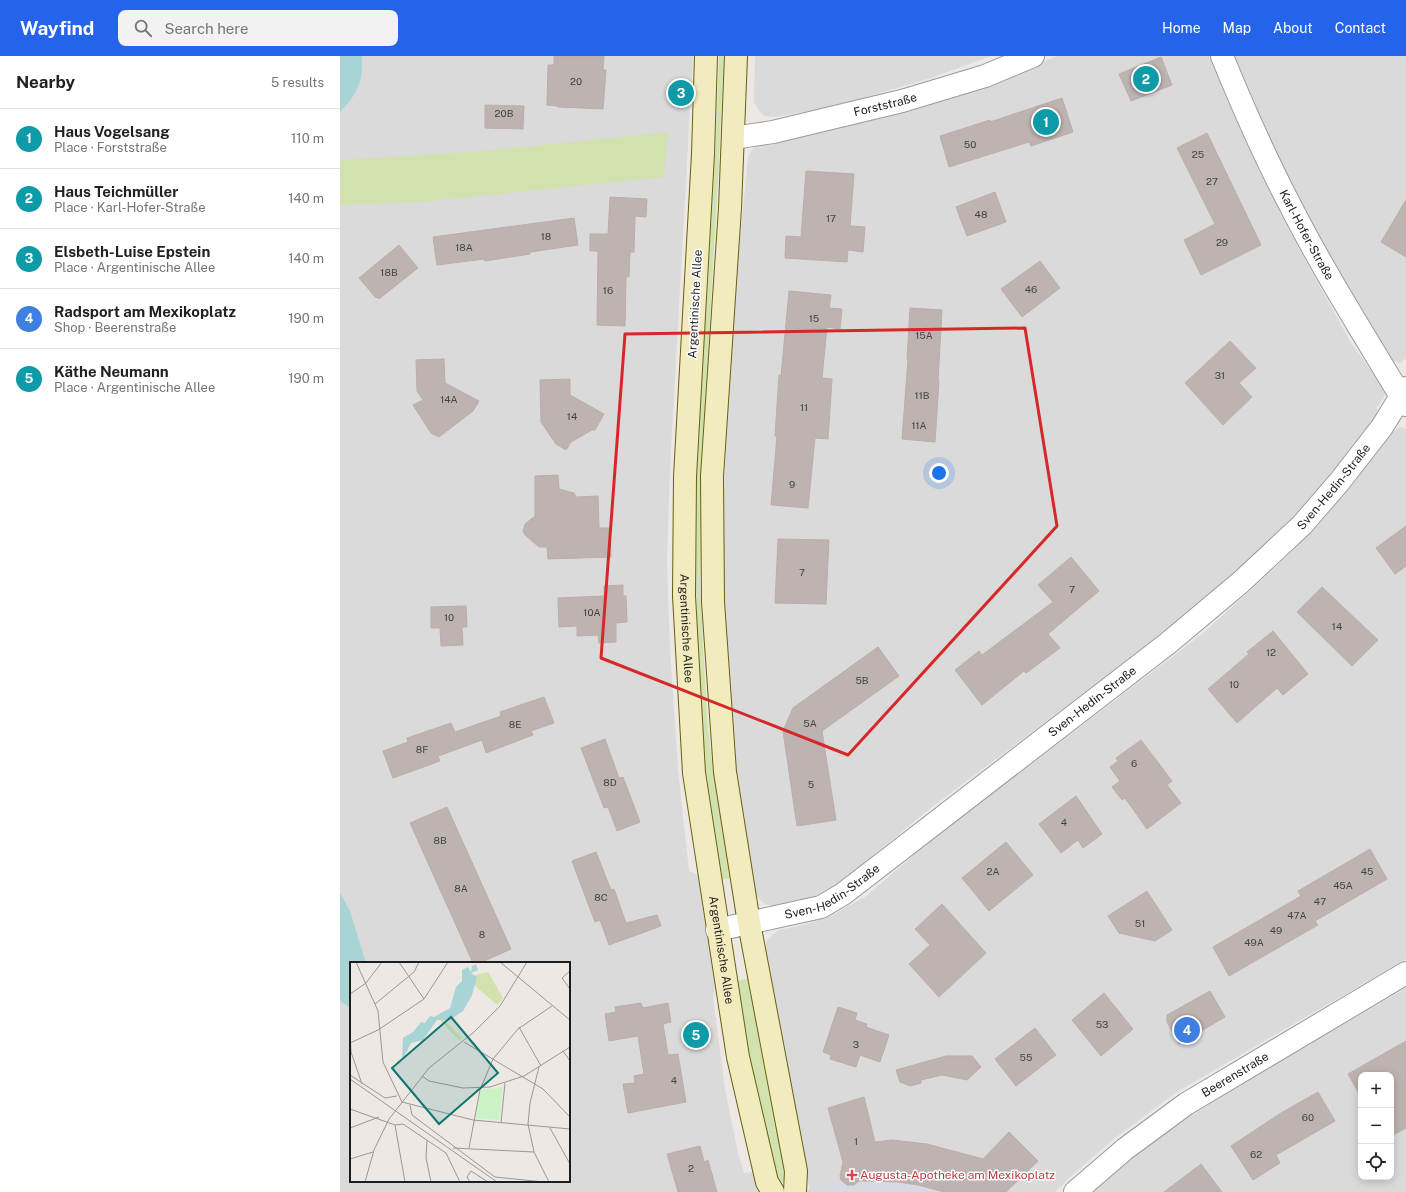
<!DOCTYPE html>
<meta charset="utf-8">
<style>
:root{--surface:#fff;--page:#f2f2f2;--text:#202124;--muted:#757577;--line:#e0e0e0;--accent:#2563eb}
body{margin:0;font-family:"Public Sans",sans-serif;background:var(--page);color:var(--text)}
.controls{position:absolute;right:12px;bottom:12px;display:grid;overflow:hidden;border-radius:8px;box-shadow:0 2px 10px #0003}
.controls button{width:36px;height:36px;display:grid;place-items:center;padding:0;border:0;border-bottom:1px solid var(--line);background:var(--surface);color:var(--text);font:20px sans-serif}
.you{position:absolute;left:599px;top:417px;width:14px;height:14px;margin:-10px;border:3px solid #fff;border-radius:50%;background:#1a73e8;box-shadow:0 0 0 6px #1a73e833}
.badge{display:grid;place-items:center;width:26px;height:26px;border-radius:50%;background:var(--accent);color:#fff;font-size:13px;font-weight:700}
.pin{position:absolute;translate:-50% -50%;border:2px solid #fff;box-shadow:0 1px 4px #0006}
.list{margin:0;padding:0;list-style:none}
h2{display:flex;justify-content:space-between;align-items:center;height:52px;margin:0;padding:0 16px;font-size:17px}
h2 small{font-size:13px;font-weight:400;color:var(--muted)}
.list li{display:grid;grid-template-columns:26px 1fr auto;gap:12px;align-items:center;box-sizing:border-box;height:60px;padding:0 16px;border-top:1px solid var(--line)}
.list b{display:block;font-size:15px;white-space:nowrap}
.list p{margin:0;font-size:13px;white-space:nowrap;color:var(--muted)}
.list em{font-size:13px;font-style:normal;color:var(--muted)}
.icon{flex:none;width:22px;height:22px;fill:none;stroke:currentColor;stroke-width:2;stroke-linecap:round;stroke-linejoin:round}
.map{position:relative;flex:none;width:1066px;height:1136px;overflow:hidden}
header{display:flex;align-items:center;gap:24px;box-sizing:border-box;height:56px;padding:0 20px;background:var(--accent);color:#fff}
header strong{font-size:19px}
nav{display:flex;gap:22px;margin-inline-start:auto;font-size:14px}
.search{width:280px;height:36px;background:var(--page);display:flex;align-items:center;gap:10px;box-sizing:border-box;padding:0 14px;border-radius:8px;color:var(--muted);font-size:15px}
main{display:flex}
aside{flex:1;background:var(--surface)}
.map>svg:first-child{display:block}
.residential{fill:#dbdada;fill-rule:evenodd}
.grass{fill:#d1e2af}
.parking{fill:#d9d9d9}
.plaza{fill:#d8dae2}
.water{fill:#a9d4d6}
.building{fill:#bdb3b1;stroke:#bdada8}
.lines{fill:none;stroke-linecap:round;stroke-linejoin:round}
.minor-casing{stroke:#9a9a9a;stroke-width:24}
.secondary-casing{stroke:#676011;stroke-width:24}
.minor{stroke:#fff;stroke-width:22}
.secondary{stroke:#f2ebbd;stroke-width:22}
.marked{fill:none;stroke:#d62828;stroke-width:3;stroke-linejoin:round}
.health-dot{fill:#e0444e;stroke:#fff;stroke-width:1.5}
.labels{text-anchor:middle;stroke-width:3;stroke-linejoin:round;paint-order:stroke}
.number-label{font-size:10px;fill:#454242}
.street-label{font-size:12px;fill:#1d1d1d;stroke:#fff}
.health-label{font-size:12px;fill:#be3a42;stroke:#fff;text-anchor:start}
.inset-road{fill:none;stroke:#9a9794;stroke-width:1}
.view{fill:#0f766e;fill-opacity:0.15;stroke:#0f766e;stroke-width:2}
.inset-edge{fill:none;stroke:#1d1d1d;stroke-width:2}
</style>
<header>
<strong>Wayfind</strong>
<div class="search"><svg class="icon" aria-label="search" viewBox="0 0 24 24"><circle cx="10" cy="10" r="6"/><path d="M15 15l6 6"/></svg>Search here</div>
<nav><a>Home</a><a>Map</a><a>About</a><a>Contact</a></nav>
</header>
<main>
<aside>
<h2>Nearby<small>5 results</small></h2>
<ul class="list">
<li><span class="badge" style="background:#0f9aa8">1</span><div><b>Haus Vogelsang</b><p>Place · Forststraße</p></div><em>110 m</em></li>
<li><span class="badge" style="background:#0f9aa8">2</span><div><b>Haus Teichmüller</b><p>Place · Karl-Hofer-Straße</p></div><em>140 m</em></li>
<li><span class="badge" style="background:#0f9aa8">3</span><div><b>Elsbeth-Luise Epstein</b><p>Place · Argentinische Allee</p></div><em>140 m</em></li>
<li><span class="badge" style="background:#3f7fe0">4</span><div><b>Radsport am Mexikoplatz</b><p>Shop · Beerenstraße</p></div><em>190 m</em></li>
<li><span class="badge" style="background:#0f9aa8">5</span><div><b>Käthe Neumann</b><p>Place · Argentinische Allee</p></div><em>190 m</em></li>
</ul>
</aside>
<div class="map">
<svg width="1066" height="1136" viewBox="0 0 1066 1136">
<rect width="100%" height="100%" fill="#ede8e4"/>
<path class="residential" d="M 0,0 L 353,0 L 330,412 L 327,507 L 330,593 L 338,713 L 349,815 L 354,817 L 358,820 L 359,825 L 375,931 L 373,941 L 385,1033 L 398,1097 L 404,1117 L 413,1116 L 420,1136 L 0,1136 ZM 11,907 L 229,907 L 229,1125 L 11,1125 Z
M 415,0 L 651,0 L 591,22 L 496,50 L 435,61 L 424,60 L 418,54 L 414,46 Z
M 718,0 L 871,0 L 921,118 L 951,178 L 1010,285 L 1043,332 L 1045,338 L 1043,343 L 1036,352 L 1040,356 L 993,419 L 955,461 L 895,518 L 832,571 L 588,754 L 528,804 L 498,827 L 474,841 L 459,846 L 441,849 L 432,850 L 425,848 L 419,843 L 414,834 L 393,716 L 382,561 L 383,458 L 388,344 L 395,230 L 408,103 L 411,95 L 417,89 L 643,28 Z
M 895,0 L 1066,0 L 1066,302 L 1060,307 L 1052,304 L 970,171 L 940,106 Z
M 1062,371 L 1066,373 L 1066,903 L 900,999 L 834,1038 L 774,1083 L 730,1121 L 715,1136 L 470,1136 L 425,892 L 427,884 L 432,879 L 439,874 L 467,868 L 494,858 L 525,841 L 590,785 L 861,579 L 921,525 L 974,474 L 1043,389 L 1053,373 L 1055,375 L 1058,372 Z
M 1066,932 L 1066,1136 L 752,1136 L 795,1099 L 849,1061 L 912,1021 ZM 1021,1019 L 1051,1019 L 1051,1121 L 1021,1121 Z"/>
<path class="grass" d="M 379,0 L 384,0 L 379,104 L 361,421 L 360,531 L 367,663 L 373,715 L 392,822 L 379,824 L 365,716 L 361,663 L 356,531 L 356,421 L 375,103 Z
M 328,76 L 324,121 L 82,146 L 0,149 L 0,104 L 143,95 Z
M 411,922 L 447,1125 L 437,1127 L 423,1077 L 395,925 Z"/>
<path class="parking" d="M 449,985 L 456,1023 L 450,1024 L 443,986 Z"/>
<path class="plaza" d="M 501,1124 L 506,1128 L 510,1129 L 517,1127 L 519,1125 L 558,1126 L 604,1136 L 460,1136 Z"/>
<path class="water" d="M 0,0 L 22,0 C 23,26 18,37 0,56 Z
M 0,837 L 10,855 L 26,907 L 11,907 L 11,952 L 0,945 Z"/>
<path class="building" d="M 214,0 L 264,0 L 263,14 L 266,14 L 263,53 L 218,51 L 217,50 L 207,49 L 208,9 L 214,9 Z
M 821,1 L 832,29 L 791,45 L 779,18 Z
M 722,42 L 733,76 L 691,90 L 689,86 L 609,111 L 600,80 L 650,64 L 650,66 Z
M 145,49 L 184,50 L 183,73 L 145,72 Z
M 867,77 L 921,189 L 861,219 L 844,184 L 875,168 L 837,92 Z
M 466,115 L 514,118 L 510,170 L 525,171 L 523,196 L 508,194 L 507,206 L 445,202 L 446,180 L 461,181 Z
M 655,136 L 666,166 L 627,180 L 616,151 Z
M 270,141 L 307,143 L 306,161 L 295,160 L 294,196 L 290,196 L 289,221 L 286,221 L 285,270 L 257,269 L 258,195 L 250,195 L 250,178 L 268,178 Z
M 1066,144 L 1066,201 L 1041,186 Z
M 234,162 L 238,189 L 190,196 L 190,198 L 145,205 L 144,203 L 97,209 L 93,181 Z
M 59,189 L 78,212 L 39,243 L 38,241 L 36,242 L 19,222 Z
M 700,205 L 720,232 L 682,261 L 661,233 Z
M 449,235 L 491,239 L 489,252 L 502,253 L 500,273 L 487,271 L 482,322 L 492,323 L 488,383 L 475,382 L 468,452 L 431,449 L 437,380 L 435,380 L 439,319 L 441,320 Z
M 570,252 L 602,254 L 598,325 L 599,325 L 595,386 L 562,383 L 568,303 L 567,303 Z
M 890,285 L 916,312 L 899,327 L 912,341 L 883,369 L 845,327 Z
M 104,303 L 105,327 L 139,345 L 133,355 L 99,381 L 91,377 L 73,349 L 83,344 L 77,335 L 76,304 Z
M 230,323 L 230,339 L 264,358 L 255,374 L 252,374 L 231,386 L 226,394 L 216,388 L 201,366 L 200,324 Z
M 218,419 L 219,433 L 234,437 L 236,441 L 258,440 L 259,472 L 270,472 L 271,501 L 208,503 L 207,491 L 199,491 L 185,479 L 183,475 L 185,468 L 195,460 L 195,420 Z
M 1066,470 L 1066,510 L 1055,518 L 1036,492 Z
M 438,483 L 489,484 L 486,548 L 435,547 Z
M 731,501 L 759,535 L 708,578 L 720,592 L 686,617 L 684,615 L 642,649 L 615,614 L 639,595 L 642,599 L 713,546 L 698,529 Z
M 283,529 L 283,540 L 286,540 L 287,566 L 276,567 L 276,586 L 259,587 L 258,579 L 237,580 L 237,570 L 219,571 L 218,542 L 264,540 L 264,530 Z
M 982,531 L 1038,584 L 1012,610 L 957,556 Z
M 126,550 L 127,571 L 122,571 L 123,589 L 101,590 L 100,572 L 91,572 L 91,551 Z
M 933,575 L 968,618 L 943,639 L 937,632 L 897,667 L 868,633 L 909,598 L 907,596 Z
M 538,591 L 559,620 L 482,675 L 496,764 L 457,770 L 443,675 L 453,652 Z
M 204,641 L 214,667 L 191,675 L 193,679 L 146,697 L 142,684 L 98,700 L 100,705 L 53,722 L 43,695 L 68,686 L 67,682 L 111,667 L 115,676 L 161,660 L 160,656 Z
M 265,683 L 279,722 L 283,721 L 300,766 L 277,775 L 268,751 L 264,752 L 241,692 Z
M 801,684 L 832,725 L 827,729 L 841,747 L 807,773 L 785,742 L 782,744 L 772,731 L 780,725 L 770,711 L 778,705 L 776,702 Z
M 736,740 L 762,778 L 743,792 L 738,784 L 721,797 L 699,768 Z
M 107,751 L 171,893 L 140,907 L 133,907 L 70,767 Z
M 666,786 L 693,819 L 649,855 L 622,822 Z
M 1030,793 L 1047,823 L 975,865 L 978,869 L 889,920 L 873,891 L 961,840 L 958,835 Z
M 256,796 L 271,834 L 274,833 L 286,867 L 317,859 L 321,870 L 269,889 L 260,864 L 255,866 L 232,805 Z
M 807,835 L 832,874 L 815,885 L 779,877 L 768,860 Z
M 602,848 L 646,897 L 599,941 L 569,908 L 590,889 L 575,873 Z
M 870,935 L 885,961 L 839,988 L 827,966 L 827,959 Z
M 764,937 L 793,973 L 761,1000 L 732,964 Z
M 301,947 L 303,952 L 328,947 L 331,966 L 323,968 L 328,999 L 338,998 L 346,1046 L 288,1057 L 283,1028 L 295,1027 L 294,1020 L 304,1018 L 298,980 L 269,985 L 265,958 L 276,956 L 275,951 Z
M 498,951 L 517,957 L 515,964 L 527,968 L 526,971 L 549,979 L 540,1006 L 520,999 L 516,1011 L 490,1003 L 491,999 L 483,996 Z
M 695,972 L 716,999 L 676,1030 L 655,1003 Z
M 1066,985 L 1066,1072 L 1051,1080 L 1051,1019 L 1021,1019 L 1021,1041 L 1008,1018 Z
M 606,1000 L 632,1000 L 641,1011 L 627,1024 L 602,1019 L 581,1024 L 581,1027 L 570,1030 L 560,1026 L 556,1014 Z
M 978,1036 L 995,1065 L 936,1099 L 940,1107 L 913,1124 L 891,1090 L 941,1057 Z
M 524,1041 L 535,1086 L 552,1084 L 587,1088 L 643,1103 L 669,1076 L 698,1105 L 666,1136 L 604,1136 L 578,1129 L 558,1126 L 534,1125 L 519,1125 L 514,1129 L 507,1129 L 501,1124 L 500,1120 L 503,1106 L 488,1052 Z
M 360,1090 L 364,1106 L 368,1104 L 377,1136 L 338,1136 L 327,1098 Z
M 861,1108 L 882,1136 L 824,1136 Z"/>
<g class="lines">
<defs>
<g id="minor">
<path id="s1" d="M 882,0 C 902,49 924,99 949,147 C 984,216 1026,282 1066,349"/>
<path id="s2" d="M 393,82 L 433,76 L 562,45 L 645,20 L 693,0"/>
<path id="s3" d="M 377,874 L 481,851 L 503,838 L 827,588 L 901,526 L 962,469 L 1000,425 L 1042,371 L 1066,332"/>
<path id="s4" d="M 735,1136 L 785,1093 L 846,1048 L 1066,917"/>
</g>
<g id="secondary">
<path id="s5" d="M 366,0 L 363,98 L 345,421 L 344,540 L 354,717 L 398,1001 L 427,1126 L 433,1136"/>
<path d="M 396,0 L 390,152 L 372,420 L 373,546 L 385,716 L 409,867 L 456,1115 L 455,1136"/>
</g>
</defs>
<use href="#minor" class="minor-casing"/>
<use href="#secondary" class="secondary-casing"/>
<use href="#minor" class="minor"/>
<use href="#secondary" class="secondary"/>
</g>
<path class="marked" d="M 685,272 L 717,470 L 508,699 L 261,602 L 285,278 Z"/>
<path class="health-dot" d="M510 1113h4v4h4v4h-4v4h-4v-4h-4v-4h4z"/>
<g class="labels">
<g class="number-label">
<text x="236" y="29">20</text>
<text x="164" y="61">20B</text>
<text x="630" y="92">50</text>
<text x="858" y="102">25</text>
<text x="872" y="129">27</text>
<text x="641" y="162">48</text>
<text x="491" y="166">17</text>
<text x="206" y="184">18</text>
<text x="882" y="190">29</text>
<text x="124" y="195">18A</text>
<text x="49" y="220">18B</text>
<text x="691" y="237">46</text>
<text x="268" y="238">16</text>
<text x="474" y="266">15</text>
<text x="584" y="283">15A</text>
<text x="880" y="323">31</text>
<text x="582" y="343">11B</text>
<text x="109" y="347">14A</text>
<text x="464" y="355">11</text>
<text x="232" y="364">14</text>
<text x="579" y="373">11A</text>
<text x="452" y="432">9</text>
<text x="462" y="520">7</text>
<text x="732" y="537">7</text>
<text x="252" y="560">10A</text>
<text x="109" y="565">10</text>
<text x="997" y="574">14</text>
<text x="931" y="600">12</text>
<text x="522" y="628">5B</text>
<text x="894" y="632">10</text>
<text x="470" y="671">5A</text>
<text x="175" y="672">8E</text>
<text x="82" y="697">8F</text>
<text x="794" y="711">6</text>
<text x="270" y="730">8D</text>
<text x="471" y="732">5</text>
<text x="724" y="770">4</text>
<text x="100" y="788">8B</text>
<text x="653" y="819">2A</text>
<text x="1027" y="819">45</text>
<text x="1003" y="833">45A</text>
<text x="121" y="836">8A</text>
<text x="261" y="845">8C</text>
<text x="980" y="849">47</text>
<text x="957" y="863">47A</text>
<text x="800" y="871">51</text>
<text x="936" y="878">49</text>
<text x="142" y="882">8</text>
<text x="914" y="890">49A</text>
<text x="762" y="972">53</text>
<text x="516" y="992">3</text>
<text x="686" y="1005">55</text>
<text x="334" y="1028">4</text>
<text x="968" y="1065">60</text>
<text x="516" y="1089">1</text>
<text x="916" y="1102">62</text>
<text x="351" y="1116">2</text>
</g>
<g class="street-label">
<text dy="4" stroke="none"><textPath href="#s2" startOffset="156">Forststraße</textPath></text>
<text dy="4" stroke="none"><textPath href="#s1" startOffset="198">Karl-Hofer-Straße</textPath></text>
<text transform="translate(355 248) rotate(-87)" y="4">Argentinische Allee</text>
<text dy="4" stroke="none"><textPath href="#s3" startOffset="771">Sven-Hedin-Straße</textPath></text>
<text dy="4" stroke="none"><textPath href="#s5" startOffset="573">Argentinische Allee</textPath></text>
<text dy="4" stroke="none"><textPath href="#s3" startOffset="447">Sven-Hedin-Straße</textPath></text>
<text dy="4" stroke="none"><textPath href="#s3" startOffset="123">Sven-Hedin-Straße</textPath></text>
<text dy="4" stroke="none"><textPath href="#s5" startOffset="897">Argentinische Allee</textPath></text>
<text dy="4" stroke="none"><textPath href="#s4" startOffset="199">Beerenstraße</textPath></text>
</g>
<g class="health-label">
<text x="520" y="1123">Augusta-Apotheke am Mexikoplatz</text>
</g>
</g>
<g transform="translate(10 906)">
<rect width="220" height="220" fill="#ede8e4"/>
<path d="M 138,10 L 153,36 L 147,43 L 124,23 L 127,15 L 125,13 ZM 88,56 L 92,56 L 112,76 L 109,78 Z" fill="#d1e2af"/>
<path d="M 153,125 L 149,158 L 125,156 L 131,128 Z" fill="#caf3c5"/>
<path d="M 126,2 L 128,8 L 121,11 L 127,15 L 126,19 L 122,33 L 113,49 L 100,58 L 87,58 L 73,78 L 61,81 L 52,99 L 53,76 L 63,70 L 71,60 L 75,61 L 80,54 L 84,55 L 100,46 L 106,25 L 112,19 L 112,8 L 118,5 L 121,10 L 122,4 Z" fill="#a9d4d6"/>
<path class="inset-road" d="M 6,0 L 28,49 L 33,100 L 52,140 L 123,158 L 220,167M 49,0 L 74,37M 150,0 L 220,58M 220,9 L 212,16 L 220,27M 0,32 L 16,21 L 32,0M 25,42 L 64,10 L 69,0M 169,65 L 191,104M 0,68 L 1,90 L 12,122M 114,80 L 193,127 L 220,155M 0,81 L 28,68 L 74,37 L 98,0M 213,89 L 220,99M 189,105 L 180,141 L 178,162 L 184,190 L 199,220M 0,113 L 35,136 L 47,134M 72,114 L 79,119 L 113,126 L 140,125 L 174,114 L 220,85M 0,117 L 147,220M 60,143 L 62,153 L 70,159 L 145,215 L 194,220M 0,147 L 45,163 L 55,220M 151,161 L 155,121M 45,163 L 53,162 L 96,191 L 110,220M 0,166 L 29,155M 200,166 L 220,202M 77,178 L 76,196 L 81,220M 103,186 L 184,190M 119,186 L 130,128 L 143,97 L 168,67 L 202,44M 0,197 L 23,190M 15,220 L 24,188 L 39,157 L 79,106 L 124,70 L 150,44 L 177,0M 120,220 L 117,215 L 121,209 L 138,220"/>
<path class="view" d="M 101,55 L 148,111 L 89,162 L 42,106 Z"/>
<rect width="220" height="220" class="inset-edge"/>
</g>
</svg>
<div class="controls">
<button>+</button>
<button>−</button>
<button><svg class="icon" aria-label="locate" viewBox="0 0 24 24"><circle cx="12" cy="12" r="6"/><path d="M12 2v4M12 18v4M2 12h4M18 12h4"/></svg></button>
</div>
<div class="you"></div>
<div class="pin badge" style="left:706px;top:66px;background:#0f9aa8">1</div>
<div class="pin badge" style="left:806px;top:23px;background:#0f9aa8">2</div>
<div class="pin badge" style="left:341px;top:37px;background:#0f9aa8">3</div>
<div class="pin badge" style="left:847px;top:974px;background:#3f7fe0">4</div>
<div class="pin badge" style="left:356px;top:979px;background:#0f9aa8">5</div>
</div>
</main>
